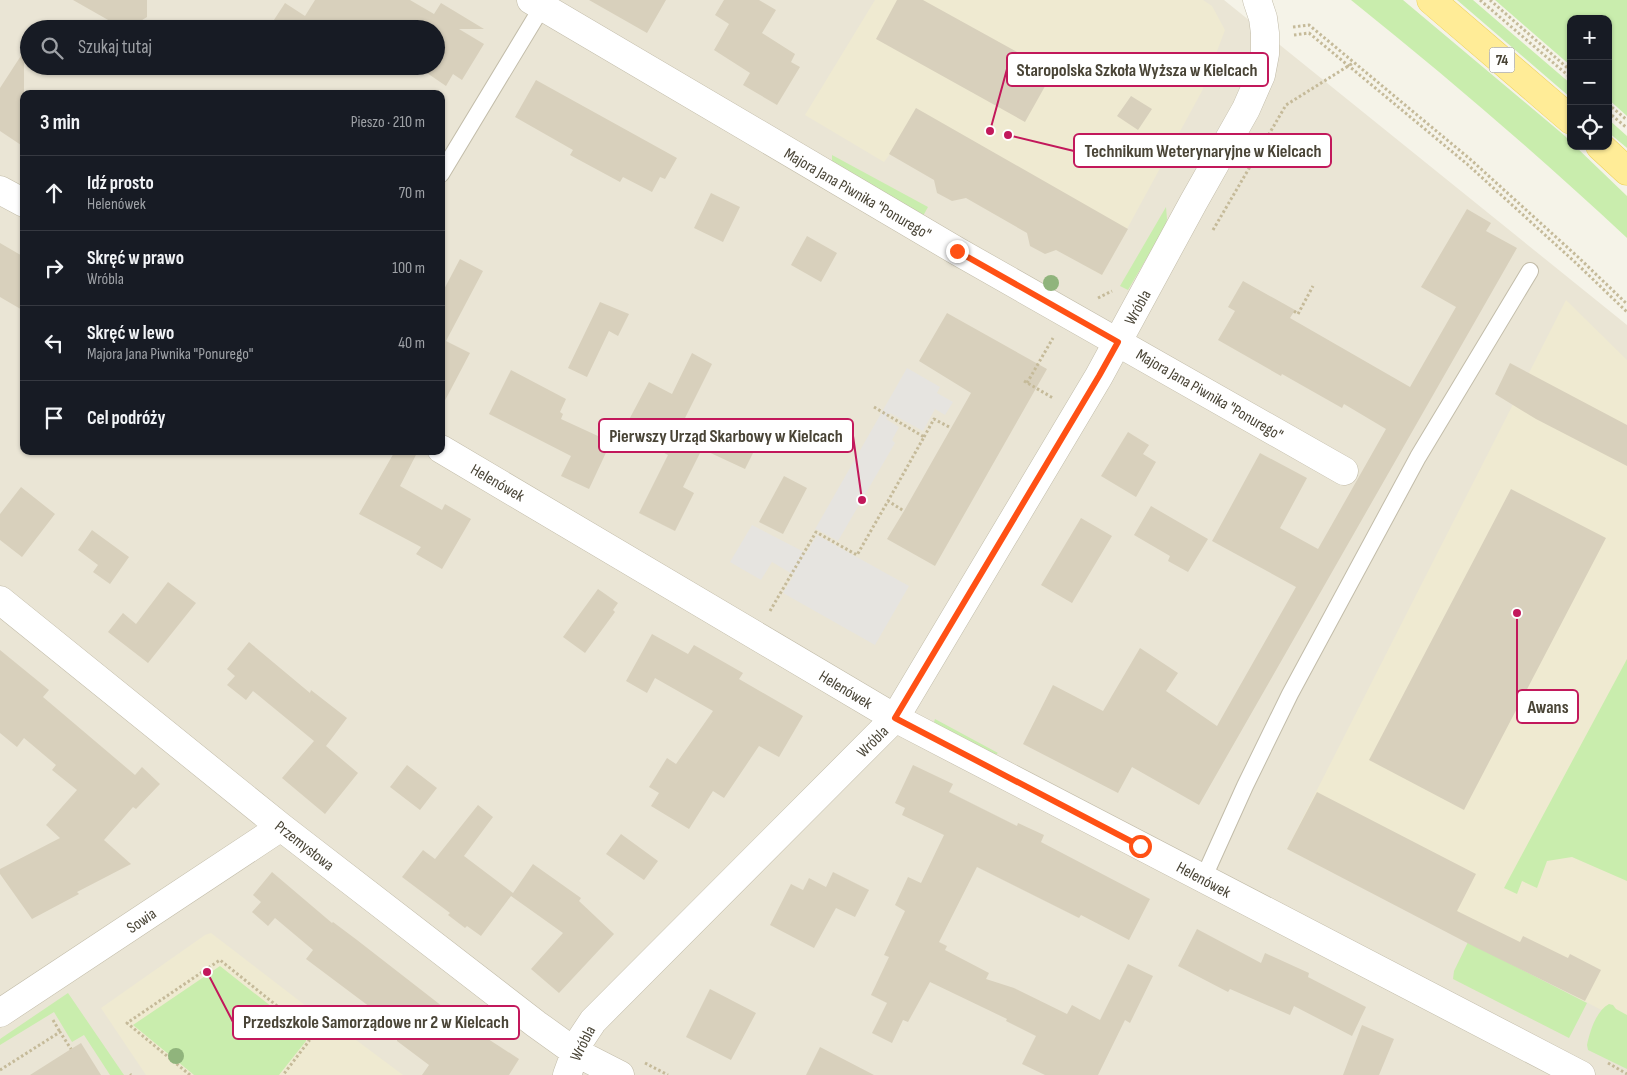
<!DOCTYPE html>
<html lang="pl">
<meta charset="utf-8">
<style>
:root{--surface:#171b24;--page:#20242c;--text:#f1f3f6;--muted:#9ea1a6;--line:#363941}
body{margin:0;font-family:"Sofia Sans Condensed",sans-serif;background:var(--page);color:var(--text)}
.controls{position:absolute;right:15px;top:15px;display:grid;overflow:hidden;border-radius:10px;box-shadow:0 1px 4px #0004}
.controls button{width:45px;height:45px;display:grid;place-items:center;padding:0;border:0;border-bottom:1px solid var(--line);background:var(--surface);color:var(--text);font:25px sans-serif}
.stop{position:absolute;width:15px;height:15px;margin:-11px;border:4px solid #ff5115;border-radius:50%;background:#fff}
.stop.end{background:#ff5115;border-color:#fff;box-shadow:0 1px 5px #0008}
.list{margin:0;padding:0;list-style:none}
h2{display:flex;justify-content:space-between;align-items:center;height:65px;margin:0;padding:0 20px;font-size:21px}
h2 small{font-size:16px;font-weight:400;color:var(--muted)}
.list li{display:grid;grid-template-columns:32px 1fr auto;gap:15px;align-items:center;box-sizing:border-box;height:75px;padding:0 20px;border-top:1px solid var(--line)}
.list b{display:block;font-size:19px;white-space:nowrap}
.list p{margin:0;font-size:16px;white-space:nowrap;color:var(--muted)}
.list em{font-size:16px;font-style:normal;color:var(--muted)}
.icon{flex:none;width:28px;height:28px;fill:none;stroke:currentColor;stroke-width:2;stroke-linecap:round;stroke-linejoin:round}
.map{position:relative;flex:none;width:1627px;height:1075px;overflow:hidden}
.search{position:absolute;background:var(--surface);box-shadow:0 1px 4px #0004;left:20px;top:20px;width:425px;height:55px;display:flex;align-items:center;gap:12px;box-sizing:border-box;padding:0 18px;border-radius:28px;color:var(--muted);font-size:19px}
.panel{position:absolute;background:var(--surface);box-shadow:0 1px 4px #0004;left:20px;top:90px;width:425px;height:365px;border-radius:10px}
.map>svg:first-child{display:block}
.residential{fill:#eae5d5;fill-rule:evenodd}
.education{fill:#efead1}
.green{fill:#c9edad}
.parking{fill:#e6e4e0}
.building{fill:#d8d0bc}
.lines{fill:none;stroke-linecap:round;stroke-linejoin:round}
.service-casing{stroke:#c2bca9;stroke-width:18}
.minor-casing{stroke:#c2bca9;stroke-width:29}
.primary-casing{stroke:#eed25d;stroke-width:29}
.path{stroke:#c5ba99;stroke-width:3;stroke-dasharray:2.5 2.5;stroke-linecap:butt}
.service{stroke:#fff;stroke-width:16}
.minor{stroke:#fff;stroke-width:28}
.primary{stroke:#ffec97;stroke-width:28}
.tree{fill:#90b47c}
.route{stroke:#ff5115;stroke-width:6}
.labels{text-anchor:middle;stroke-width:4;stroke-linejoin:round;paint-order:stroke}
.shield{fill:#fff;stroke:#807c72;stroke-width:1}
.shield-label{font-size:15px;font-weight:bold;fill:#494436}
.street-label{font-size:16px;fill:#494436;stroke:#fff}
.leader{fill:none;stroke:#c2185b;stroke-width:2}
.callout-dot{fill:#c2185b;stroke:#fff;stroke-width:2}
.callout{fill:#fff;stroke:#c2185b;stroke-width:2}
.callout-label{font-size:18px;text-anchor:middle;font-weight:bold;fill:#494436}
</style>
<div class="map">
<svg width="1627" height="1075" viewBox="0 0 1627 1075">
<rect width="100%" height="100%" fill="#f5f3e8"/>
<path class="residential" d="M 0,0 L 1224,0 L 1627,325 L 1627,1075 L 0,1075 ZM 29,29 L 436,29 L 436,66 L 29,66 ZM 24,94 L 441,94 L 441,451 L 24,451 Z"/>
<path class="education" d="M 875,0 L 1203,0 L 1212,6 L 1225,30 L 1202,91 L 1102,275 L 890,154 L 884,162 L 805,115 Z
M 1566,300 L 1627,360 L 1627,1023 L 1287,849 Z
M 211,933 L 336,1029 L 352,1037 L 403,1075 L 146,1075 L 101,1008 L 205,935 Z"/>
<path class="green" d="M 1351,0 L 1403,0 L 1565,136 L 1571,142 L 1571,146 L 1575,146 L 1627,196 L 1627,238 C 1538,155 1446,76 1351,0 Z
M 1457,0 L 1473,0 L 1571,84 L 1571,98 Z
M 1495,0 L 1627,0 L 1627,116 L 1608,99 L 1608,19 L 1571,19 L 1571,66 Z
M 1608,119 L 1627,136 L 1627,148 L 1608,132 Z
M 832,155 L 928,207 L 923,216 L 832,162 Z
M 1166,207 L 1167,219 L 1166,225 L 1128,290 L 1120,286 Z
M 1627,659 L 1627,881 L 1572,857 L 1547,861 L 1537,888 L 1522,881 L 1517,894 L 1504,888 Z
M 935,719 L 998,753 L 993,757 L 933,725 Z
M 1468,942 L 1587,1003 L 1569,1038 L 1453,979 L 1454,971 Z
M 220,966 L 305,1033 L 306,1041 L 279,1075 L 194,1075 L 133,1025 Z
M 68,993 L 124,1075 L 110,1075 L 84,1035 L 72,1042 L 54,1012 L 0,1045 L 0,1039 Z
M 1609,1004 L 1613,1005 L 1616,1009 L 1627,1015 L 1627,1069 L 1588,1050 L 1587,1045 C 1590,1031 1596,1011 1609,1004 Z"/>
<path class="parking" d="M 907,368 L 940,387 L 937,393 L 953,402 L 945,415 L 935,409 L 923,431 L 890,413 L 886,419 L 899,427 L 892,440 L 895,443 L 838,541 L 816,529 L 814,531 Z
M 752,525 L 806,553 L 817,535 L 909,586 L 875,645 L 783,593 L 794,575 L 772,562 L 761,580 L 730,562 Z"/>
<path class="building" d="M 73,0 L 147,0 L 147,17 L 139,22 L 134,29 L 124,29 Z
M 315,0 L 410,0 L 434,14 L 441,3 L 484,29 L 459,29 L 484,44 L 462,80 L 453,74 L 446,86 L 427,73 L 431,66 L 436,66 L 436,29 L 268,29 L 285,3 L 305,16 Z
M 589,0 L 666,0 L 647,33 Z
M 724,0 L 759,0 L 776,10 L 762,33 L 795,54 L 791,62 L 800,67 L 777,105 L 743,85 L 750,73 L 714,50 L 729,24 L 715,15 Z
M 897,0 L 923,0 L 1053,72 L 1025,122 L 876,39 Z
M 24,51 L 24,147 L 0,131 L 0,88 Z
M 536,80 L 677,158 L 665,179 L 660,177 L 652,192 L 623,177 L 620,182 L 570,155 L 573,150 L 515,117 Z
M 1131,96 L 1152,109 L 1138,130 L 1117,116 Z
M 916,108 L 1128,229 L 1102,275 L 1056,250 L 1045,254 L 1030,246 L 1027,233 L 966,198 L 952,201 L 937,193 L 934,180 L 889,154 Z
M 711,193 L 740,207 L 723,242 L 694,228 Z
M 1467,209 L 1491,223 L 1486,231 L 1517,248 L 1199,805 L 1132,767 L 1118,793 L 1023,744 L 1053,685 L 1103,711 L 1140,648 L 1178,673 L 1166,691 L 1217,726 L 1296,587 L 1212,541 L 1260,453 L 1307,478 L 1280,528 L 1318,549 L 1386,429 L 1344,404 L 1342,408 L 1282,374 L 1281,376 L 1218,340 L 1235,311 L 1228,307 L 1243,281 L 1295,310 L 1290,318 L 1410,387 L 1456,307 L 1421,287 Z
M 807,236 L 837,253 L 821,282 L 791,265 Z
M 0,243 L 24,257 L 24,311 L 0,297 Z
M 460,259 L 483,271 L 446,341 L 470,353 L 441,408 L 441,295 Z
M 600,302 L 629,314 L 618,336 L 609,331 L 587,377 L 568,368 Z
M 947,313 L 1047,369 L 935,566 L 887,539 L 904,511 L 971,393 L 919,361 Z
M 692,353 L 712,364 L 685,418 L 754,451 L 745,469 L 702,449 L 683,487 L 694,493 L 675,531 L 639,513 L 668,455 L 623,431 L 649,382 L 672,394 Z
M 1510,363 L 1627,425 L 1627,466 L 1536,419 L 1495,394 Z
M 511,370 L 566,399 L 560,412 L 563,414 L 561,419 L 611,442 L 589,489 L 561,476 L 571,456 L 489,414 Z
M 1128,432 L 1149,445 L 1143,454 L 1156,462 L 1136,497 L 1101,476 Z
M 395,451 L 418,451 L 400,486 L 442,510 L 445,504 L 471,519 L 442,569 L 416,554 L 421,547 L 359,514 Z
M 784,476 L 807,488 L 783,534 L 759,522 Z
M 21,487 L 55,514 L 22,557 L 0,540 L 0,514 Z
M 1511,489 L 1606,538 L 1464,810 L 1369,760 Z
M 1151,506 L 1208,539 L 1188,572 L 1168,561 L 1170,556 L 1134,535 Z
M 1081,518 L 1112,536 L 1072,603 L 1041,585 Z
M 92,530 L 129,557 L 110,584 L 93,572 L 98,565 L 78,550 Z
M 168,582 L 196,603 L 148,663 L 108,632 L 123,613 L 136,624 Z
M 598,589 L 618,603 L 613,610 L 615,612 L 585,653 L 563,637 Z
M 652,634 L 688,654 L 694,645 L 743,673 L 739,679 L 803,716 L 779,757 L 759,746 L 724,798 L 713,791 L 689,829 L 651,806 L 659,793 L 649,787 L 667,758 L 676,764 L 713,711 L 655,678 L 647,693 L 626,681 Z
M 249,642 L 310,693 L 311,690 L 347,718 L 326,746 L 358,773 L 325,814 L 282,778 L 314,741 L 253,691 L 246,700 L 227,685 L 235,676 L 227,669 Z
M 0,650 L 49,690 L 43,697 L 135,775 L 142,767 L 160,784 L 136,809 L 133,807 L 104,840 L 131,864 L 77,892 L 79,894 L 32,919 L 0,874 L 0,869 L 60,838 L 46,825 L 77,790 L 52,770 L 56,765 L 24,738 L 17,747 L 0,733 Z
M 407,765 L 437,788 L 420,810 L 390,787 Z
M 913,765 L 953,784 L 949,792 L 1017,826 L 1018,823 L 1044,835 L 1041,842 L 1150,899 L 1129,940 L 1081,915 L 1079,918 L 977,867 L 939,942 L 947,946 L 945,950 L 989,973 L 986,979 L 1014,988 L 1067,1014 L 1072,1005 L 1100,1020 L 1128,964 L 1153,976 L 1130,1023 L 1125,1020 L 1098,1075 L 1045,1075 L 1022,1064 L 1036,1036 L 1006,1021 L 1007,1019 L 930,982 L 908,1022 L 903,1020 L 892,1043 L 872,1033 L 887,1003 L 871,995 L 889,957 L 884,955 L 905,911 L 895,905 L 908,877 L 921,883 L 944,835 L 902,815 L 905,808 L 895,803 Z
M 1317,792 L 1476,874 L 1457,911 L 1520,942 L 1523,936 L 1568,958 L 1570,954 L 1601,970 L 1585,1001 L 1475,947 L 1287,849 Z
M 478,805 L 493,817 L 464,856 L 513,893 L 533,864 L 581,898 L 579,901 L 614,934 L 559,993 L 531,969 L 563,933 L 511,896 L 481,936 L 467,926 L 465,928 L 448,915 L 450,913 L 402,877 L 423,850 L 435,859 Z
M 621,834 L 658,861 L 644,880 L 606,854 Z
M 272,872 L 332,923 L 333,922 L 357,940 L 465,1024 L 519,1059 L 509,1075 L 422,1075 L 429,1065 L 397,1041 L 397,1036 L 373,1020 L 378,1013 L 306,959 L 313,950 L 275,918 L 268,926 L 252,912 L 261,902 L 253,895 Z
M 833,872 L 869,890 L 855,917 L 836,908 L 814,948 L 770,925 L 791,884 L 803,890 L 809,878 L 826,887 Z
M 1197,929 L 1261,963 L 1265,953 L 1309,973 L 1308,977 L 1366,1007 L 1352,1036 L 1294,1006 L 1290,1015 L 1230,989 L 1228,992 L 1178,966 Z
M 710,989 L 756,1013 L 731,1060 L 686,1037 Z
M 1362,1025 L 1394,1039 L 1379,1075 L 1343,1075 Z
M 81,1043 L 101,1075 L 30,1075 L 71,1049 Z
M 820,1047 L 874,1075 L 806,1075 Z"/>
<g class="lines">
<defs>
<path id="service" d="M 441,174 L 542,7
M 1203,879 L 1245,786 L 1290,694 L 1418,457 L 1530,271"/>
<path id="minor" d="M 531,0 L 957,251 L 1344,471
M 0,190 L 24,203
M 441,449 L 895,718 L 1581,1075
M 0,600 L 281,827 L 536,1024 L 575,1052 L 620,1075
M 0,1013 L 281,827
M 567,1075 L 579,1042 L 593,1021 L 895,718 L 1099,376 L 1193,203 L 1246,109 L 1261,75 L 1265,54 L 1265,33 L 1263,18 L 1257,0"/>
<path id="primary" d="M 1431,0 L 1571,120
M 1600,146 L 1627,171"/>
</defs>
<use href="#service" class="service-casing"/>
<use href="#minor" class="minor-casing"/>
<use href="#primary" class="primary-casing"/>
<path class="path" d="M 1480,0 L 1571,78
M 1490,0 L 1571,71
M 1293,27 L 1309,25 L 1470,159 L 1578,257 L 1627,304
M 1294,35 L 1309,33 L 1467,164 L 1576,263 L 1627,312
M 1608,104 L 1627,120
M 1608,112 L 1627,128
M 1213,230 L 1286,105 L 1353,63
M 1098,298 L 1112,291
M 1294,311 L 1298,314 L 1313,286
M 1024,381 L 1053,398
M 1027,383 L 1053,338
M 874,407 L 924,437 L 888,501
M 924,437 L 934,419 L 951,428
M 770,611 L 816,532 L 857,555 L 888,501 L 904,511
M 53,1020 L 60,1032
M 307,1030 L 315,1020
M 645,1063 L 668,1075
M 1608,1063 L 1627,1074
M 0,1070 L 60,1032 L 71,1049
M 130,1074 L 131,1075
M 190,1075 L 127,1023 L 220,960 L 307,1030 L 309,1041 L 283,1075"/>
<use href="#service" class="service"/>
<use href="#minor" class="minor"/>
<use href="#primary" class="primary"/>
</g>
<g class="tree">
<circle cx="1051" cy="283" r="8"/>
<circle cx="176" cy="1056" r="8"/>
</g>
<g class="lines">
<path class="route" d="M 957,251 L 1118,342 L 1099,376 L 895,718 L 1140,846"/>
</g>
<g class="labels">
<rect class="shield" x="1489.5" y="47.5" width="25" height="25" rx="4"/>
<g class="shield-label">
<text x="1502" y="65">74</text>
</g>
<g class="street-label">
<text transform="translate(858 193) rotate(30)" y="6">Majora Jana Piwnika "Ponurego"</text>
<text transform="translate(1137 307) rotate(-61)" y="6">Wróbla</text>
<text transform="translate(1210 394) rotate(30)" y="6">Majora Jana Piwnika "Ponurego"</text>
<text transform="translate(498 482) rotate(30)" y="6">Helenówek</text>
<text transform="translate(846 689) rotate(31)" y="6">Helenówek</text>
<text transform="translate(872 741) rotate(-45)" y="6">Wróbla</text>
<text transform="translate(305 845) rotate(38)" y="6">Przemysłowa</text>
<text transform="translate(1204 879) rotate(28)" y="6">Helenówek</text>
<text transform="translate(141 920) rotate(-34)" y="6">Sowia</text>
<text transform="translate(582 1043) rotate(-63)" y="6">Wróbla</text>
</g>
</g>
<path class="leader" d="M990 131L1007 69M1008 135L1074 151M862 500L853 436M1517 613L1517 706M207 972L233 1022"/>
<g class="callout-dot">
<circle cx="990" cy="131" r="5"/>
<circle cx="1008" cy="135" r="5"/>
<circle cx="862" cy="500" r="5"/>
<circle cx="1517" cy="613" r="5"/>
<circle cx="207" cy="972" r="5"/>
</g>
<g class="callout">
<rect x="1007" y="53" width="261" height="33" rx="5"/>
<rect x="1074" y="134" width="257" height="33" rx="5"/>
<rect x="599" y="419" width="254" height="33" rx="5"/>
<rect x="1517" y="690" width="61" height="33" rx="5"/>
<rect x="233" y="1006" width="286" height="33" rx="5"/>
</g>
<g class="callout-label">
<text x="1137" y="76">Staropolska Szkoła Wyższa w Kielcach</text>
<text x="1203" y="157">Technikum Weterynaryjne w Kielcach</text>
<text x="726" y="442">Pierwszy Urząd Skarbowy w Kielcach</text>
<text x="1548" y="713">Awans</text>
<text x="376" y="1028">Przedszkole Samorządowe nr 2 w Kielcach</text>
</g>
</svg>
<div class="controls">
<button>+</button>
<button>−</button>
<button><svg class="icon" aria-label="locate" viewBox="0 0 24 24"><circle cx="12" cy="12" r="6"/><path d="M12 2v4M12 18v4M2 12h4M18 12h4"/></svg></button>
</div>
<div class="stop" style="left:1140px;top:846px"></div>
<div class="stop end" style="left:957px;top:251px"></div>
<div class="search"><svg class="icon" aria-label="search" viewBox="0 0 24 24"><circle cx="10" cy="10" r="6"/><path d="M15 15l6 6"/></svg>Szukaj tutaj</div>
<section class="panel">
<h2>3 min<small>Pieszo · 210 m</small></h2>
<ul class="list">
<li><svg class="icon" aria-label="ahead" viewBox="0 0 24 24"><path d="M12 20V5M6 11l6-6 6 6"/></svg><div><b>Idź prosto</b><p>Helenówek</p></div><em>70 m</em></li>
<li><svg class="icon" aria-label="right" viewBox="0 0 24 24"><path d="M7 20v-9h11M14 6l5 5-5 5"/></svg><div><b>Skręć w prawo</b><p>Wróbla</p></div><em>100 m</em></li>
<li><svg class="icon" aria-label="left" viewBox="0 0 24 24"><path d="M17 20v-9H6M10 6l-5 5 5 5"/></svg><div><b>Skręć w lewo</b><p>Majora Jana Piwnika &quot;Ponurego&quot;</p></div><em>40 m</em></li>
<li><svg class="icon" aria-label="arrive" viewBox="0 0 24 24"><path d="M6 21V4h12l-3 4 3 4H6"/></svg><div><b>Cel podróży</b></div></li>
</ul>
</section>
</div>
